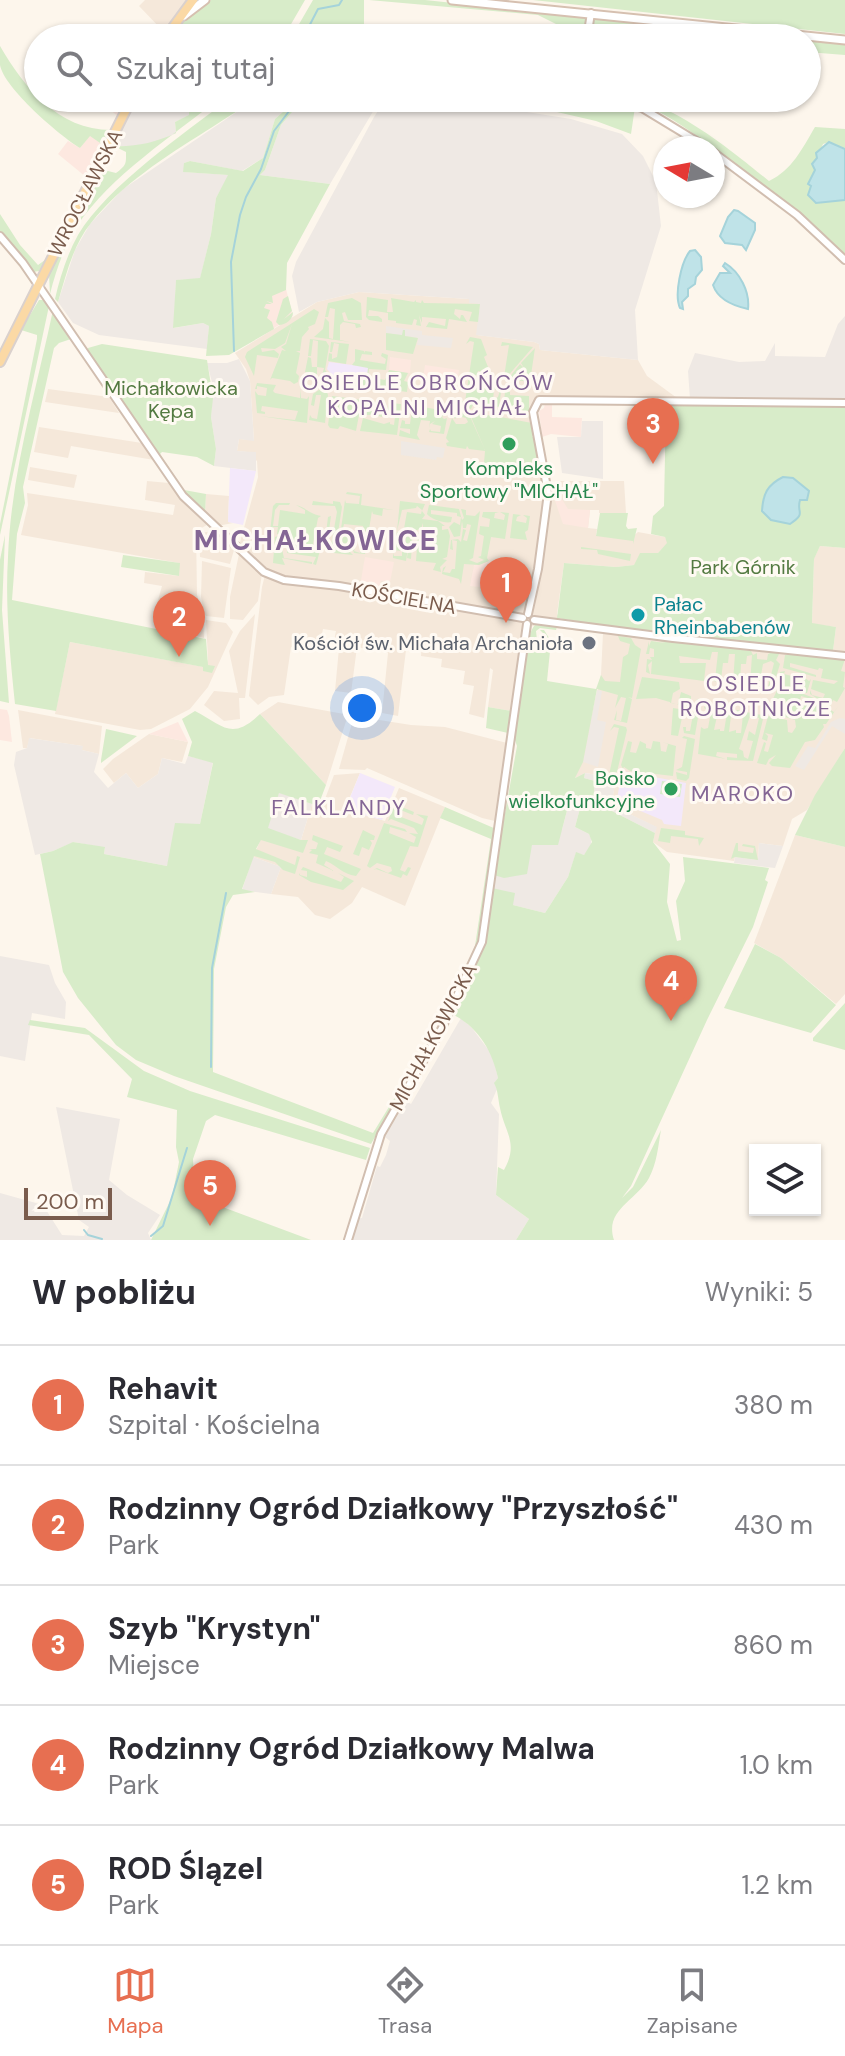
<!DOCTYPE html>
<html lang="pl">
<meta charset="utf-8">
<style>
:root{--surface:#fff;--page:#f7f7f7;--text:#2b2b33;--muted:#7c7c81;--line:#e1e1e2;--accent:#e76f51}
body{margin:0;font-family:"DM Sans",sans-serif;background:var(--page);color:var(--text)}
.controls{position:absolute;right:24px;bottom:24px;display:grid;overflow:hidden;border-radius:0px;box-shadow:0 2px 6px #0004}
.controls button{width:72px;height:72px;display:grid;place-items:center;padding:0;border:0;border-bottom:2px solid var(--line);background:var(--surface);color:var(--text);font:40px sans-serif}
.compass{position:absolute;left:653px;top:136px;width:72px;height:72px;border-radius:50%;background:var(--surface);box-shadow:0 2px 6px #0004;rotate:280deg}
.scale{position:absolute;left:24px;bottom:20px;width:88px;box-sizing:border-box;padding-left:8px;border:4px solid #7a5c4d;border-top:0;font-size:22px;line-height:28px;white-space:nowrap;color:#7a5c4d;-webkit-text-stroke:6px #fffaf3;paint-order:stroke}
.you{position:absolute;left:362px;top:708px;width:28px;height:28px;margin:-20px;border:6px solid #fff;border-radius:50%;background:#1a73e8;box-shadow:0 0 0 12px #1a73e833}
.badge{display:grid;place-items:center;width:52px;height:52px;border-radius:50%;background:var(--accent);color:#fff;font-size:26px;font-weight:700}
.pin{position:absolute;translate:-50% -66px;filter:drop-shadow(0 2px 4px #0008)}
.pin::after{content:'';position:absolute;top:42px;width:28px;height:24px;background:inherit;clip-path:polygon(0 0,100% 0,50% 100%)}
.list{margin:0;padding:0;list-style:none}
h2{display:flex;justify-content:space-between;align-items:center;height:104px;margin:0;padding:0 32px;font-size:34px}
h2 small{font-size:26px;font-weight:400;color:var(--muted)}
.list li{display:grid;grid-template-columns:52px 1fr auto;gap:24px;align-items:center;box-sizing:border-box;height:120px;padding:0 32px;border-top:2px solid var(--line)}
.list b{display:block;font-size:30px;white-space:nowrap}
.list p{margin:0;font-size:26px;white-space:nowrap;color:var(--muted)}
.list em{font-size:26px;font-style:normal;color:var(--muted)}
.icon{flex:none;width:44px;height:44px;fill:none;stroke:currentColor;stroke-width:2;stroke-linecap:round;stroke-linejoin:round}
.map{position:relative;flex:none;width:845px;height:1240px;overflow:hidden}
.search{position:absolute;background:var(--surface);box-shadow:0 2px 6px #0004;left:24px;right:24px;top:24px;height:88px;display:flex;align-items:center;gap:20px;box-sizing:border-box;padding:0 28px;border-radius:44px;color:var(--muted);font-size:30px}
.sheet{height:704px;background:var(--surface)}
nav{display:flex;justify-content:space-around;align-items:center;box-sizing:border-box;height:112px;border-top:2px solid var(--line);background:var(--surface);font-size:22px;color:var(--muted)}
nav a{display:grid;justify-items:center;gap:4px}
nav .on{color:var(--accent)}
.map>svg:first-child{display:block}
.residential{fill:#f5e8da}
.commercial{fill:#fde8e0}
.industrial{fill:#efe9e4}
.education{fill:#f3e8fa}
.green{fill:#d8ecc9}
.water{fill:#bfe3e8;stroke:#a5d3da;stroke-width:2}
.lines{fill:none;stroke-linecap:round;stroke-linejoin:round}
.stream{stroke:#a5d3da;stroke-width:2}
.tertiary-casing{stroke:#d1beb0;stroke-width:10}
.secondary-casing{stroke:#d6c0b0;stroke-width:11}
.primary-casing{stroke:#dad1cd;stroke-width:12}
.tertiary{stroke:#fff;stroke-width:6}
.secondary{stroke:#fff;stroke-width:7}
.primary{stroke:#fbd9a5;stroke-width:8}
.leisure-dot{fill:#2e9e5b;stroke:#fffaf3;stroke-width:3}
.culture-dot{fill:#0f9aa8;stroke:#fffaf3;stroke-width:3}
.worship-dot{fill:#6b7280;stroke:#fffaf3;stroke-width:3}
.labels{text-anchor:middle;stroke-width:6;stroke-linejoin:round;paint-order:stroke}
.street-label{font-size:20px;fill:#7a5c4d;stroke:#fffaf3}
.park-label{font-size:20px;fill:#537a41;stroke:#fffaf3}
.leisure-label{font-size:20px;fill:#27864d;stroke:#fffaf3}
.culture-label{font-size:20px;fill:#0d838f;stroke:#fffaf3;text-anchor:start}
.worship-label{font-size:20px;fill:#5b616d;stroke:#fffaf3;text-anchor:end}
.neighbourhood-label{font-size:22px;letter-spacing:2px;fill:#846695;stroke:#fffaf3}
.district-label{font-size:28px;font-weight:bold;letter-spacing:2px;fill:#846695;stroke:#fffaf3}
</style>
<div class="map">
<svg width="845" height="1240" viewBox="0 0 845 1240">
<rect width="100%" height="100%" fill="#fdf6ec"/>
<path class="residential" d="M 145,0 L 188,0 L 163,31 L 139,6 Z
M 359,292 L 469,299 L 480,304 L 477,335 L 534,342 L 539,344 L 540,350 L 638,360 L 647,376 L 677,398 L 541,396 L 531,405 L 532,438 L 546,489 L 558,490 L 560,481 L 624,481 L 626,513 L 599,513 L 599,510 L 590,510 L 588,528 L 597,529 L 596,535 L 630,539 L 638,532 L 665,537 L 668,543 L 658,553 L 634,565 L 616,567 L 564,563 L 557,614 L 560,619 L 646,631 L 651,639 L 845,660 L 845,748 L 807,810 L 792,819 L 783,846 L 759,843 L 758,860 L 735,857 L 734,861 L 667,852 L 653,842 L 656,827 L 615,807 L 612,801 L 616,778 L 585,773 L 575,778 L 581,761 L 601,675 L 603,633 L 532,626 L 523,678 L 516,676 L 511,711 L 488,707 L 493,670 L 490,668 L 484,718 L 469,714 L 474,686 L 463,684 L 465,671 L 441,667 L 442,659 L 421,656 L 422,644 L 416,643 L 414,651 L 406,650 L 398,716 L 382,713 L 388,653 L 357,647 L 351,693 L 335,691 L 339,648 L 333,645 L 336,631 L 323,629 L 319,650 L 291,647 L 284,695 L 269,697 L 258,705 L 249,696 L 262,587 L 266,571 L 239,546 L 258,477 L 257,461 L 247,452 L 237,451 L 239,439 L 254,440 L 250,381 L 246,369 L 235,353 L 317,302 Z
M 48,389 L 109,397 L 119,413 L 45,402 Z
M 39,427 L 142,443 L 154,460 L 71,446 L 68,458 L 34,452 Z
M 30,467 L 77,475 L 74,488 L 28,480 Z
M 147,481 L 169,483 L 187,506 L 207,525 L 196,531 L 197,595 L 203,619 L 204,638 L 183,633 L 184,620 L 154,614 L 162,586 L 144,583 L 145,572 L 179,576 L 179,563 L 21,535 L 28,505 L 27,493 L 173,515 L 175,505 L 145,500 Z
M 206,494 L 229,496 L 228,522 L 233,523 L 217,526 L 205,515 Z
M 215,531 L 234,550 L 230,564 L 200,557 L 199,533 Z
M 820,546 L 845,548 L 845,652 L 833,651 L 836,627 L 812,624 L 814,558 Z
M 239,554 L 262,573 L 258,601 L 243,620 L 230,619 L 230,597 Z
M 202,561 L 231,568 L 224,618 L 206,616 L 204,613 L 201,597 Z
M 255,614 L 245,698 L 239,698 L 240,719 L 224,721 L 204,705 L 214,691 L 238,693 L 229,651 L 240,631 Z
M 206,620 L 226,623 L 233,632 L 208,687 L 190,709 L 151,729 L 140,730 L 55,714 L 70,642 L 204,667 L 208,660 Z
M 278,702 L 344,714 L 347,718 L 326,785 L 260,714 Z
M 18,710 L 102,726 L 99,754 L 82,750 L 82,746 L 30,738 L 27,748 L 23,748 Z
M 354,716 L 411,725 L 445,727 L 507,743 L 495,821 L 482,818 L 367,768 L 365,770 L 339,769 Z
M 149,734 L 188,742 L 182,762 L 162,758 L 158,774 L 138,788 L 126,773 L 114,783 L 103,769 L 113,759 Z
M 360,773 L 345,809 L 385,821 L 399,788 L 445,807 L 405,906 L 362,887 L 352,903 L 330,919 L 315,915 L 298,897 L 271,894 L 281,867 L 253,857 L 262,837 L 301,840 L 312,804 L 322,807 L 334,775 Z
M 795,835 L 845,847 L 845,994 L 836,1004 L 781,958 L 754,943 Z"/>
<path class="commercial" d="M 95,98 L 128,98 L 119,117 Z
M 90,135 L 103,145 L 86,177 L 58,154 L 68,141 L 80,148 Z
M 278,288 L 286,289 L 293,316 L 265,334 L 259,309 Z
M 390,357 L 411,360 L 410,373 L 389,370 Z
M 425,365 L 459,370 L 457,383 L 423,378 Z
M 545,404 L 552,404 L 552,417 L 582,418 L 581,437 L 551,434 L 542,437 L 539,411 L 544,408 Z
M 552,492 L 558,493 L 568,509 L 590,510 L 588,528 L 563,524 Z
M 365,557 L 394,562 L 390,582 L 381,581 L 378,590 L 360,586 Z
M 489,561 L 502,562 L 498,589 L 470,586 L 474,565 Z
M 0,709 L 7,710 L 9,716 L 12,742 L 0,740 Z
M 178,722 L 188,742 L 149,734 Z"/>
<path class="industrial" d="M 265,98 L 295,98 L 294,102 L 275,119 L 263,158 L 242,171 L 190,161 L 184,163 L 184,172 L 229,175 L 216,198 L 211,234 L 200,279 L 176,280 L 174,328 L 203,323 L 209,326 L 207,349 L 99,335 L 73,323 L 58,302 L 75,250 L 90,224 L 123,189 L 241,109 Z
M 304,98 L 381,98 L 330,184 L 260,175 L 265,170 L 281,125 Z
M 408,98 L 438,98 L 571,119 L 622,134 L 643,156 L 656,182 L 661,226 L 635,310 L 638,360 L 540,350 L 539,344 L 534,342 L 476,335 L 480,304 L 469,303 L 469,299 L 359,292 L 317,302 L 299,312 L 292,276 L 296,262 L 374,117 L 378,111 L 401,111 L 404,100 Z
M 133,103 L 190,109 L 189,116 L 175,122 L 176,133 L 160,141 L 140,146 L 112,146 Z
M 845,316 L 845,399 L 690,399 L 688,371 L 695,353 L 739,362 L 765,361 L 775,343 L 775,356 L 825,357 L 838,324 Z
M 386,326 L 422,331 L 422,335 L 453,338 L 451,348 L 417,345 L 418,338 L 386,333 Z
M 239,359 L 250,381 L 254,441 L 239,439 L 237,451 L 256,452 L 256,471 L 214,466 L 216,449 L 211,417 L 213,386 L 207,363 L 227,363 Z
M 582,421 L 603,421 L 603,479 L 562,473 L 557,437 L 581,437 Z
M 401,441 L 445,448 L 443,458 L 437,457 L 436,460 L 401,455 Z
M 597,690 L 602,691 L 597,720 L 606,722 L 598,767 L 583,762 Z
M 840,718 L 845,719 L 845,734 L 832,726 L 804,770 L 795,766 L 808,746 L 815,748 L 831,722 Z
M 29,738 L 83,746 L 82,750 L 99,754 L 94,772 L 108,788 L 126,773 L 138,788 L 158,774 L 162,758 L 185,764 L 188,756 L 213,762 L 200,824 L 189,825 L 167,866 L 104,854 L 105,848 L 74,842 L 53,851 L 35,855 L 14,765 L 16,752 L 27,748 Z
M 585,773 L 616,778 L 612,801 L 615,807 L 657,827 L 655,833 L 612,811 L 594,793 L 595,781 L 584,778 Z
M 279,792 L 312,804 L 301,840 L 267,829 Z
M 570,799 L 582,801 L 575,827 L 589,834 L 591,838 L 591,846 L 584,855 L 576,853 L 568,877 L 545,913 L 513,905 L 492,888 L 494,875 L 521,873 L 532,845 L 562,830 Z
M 759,843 L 783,846 L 775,868 L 734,863 L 735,857 L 758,860 Z
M 253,857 L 281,867 L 271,894 L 242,890 Z
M 0,956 L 49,965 L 55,983 L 66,1002 L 65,1019 L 32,1013 L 25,1061 L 0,1056 Z
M 461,1018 L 472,1028 L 493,1056 L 498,1078 L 495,1082 L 497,1089 L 491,1103 L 499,1114 L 496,1195 L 529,1219 L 516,1240 L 352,1240 L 359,1218 L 362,1218 L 377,1166 L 380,1167 L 386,1155 L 390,1141 L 385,1137 L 406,1101 L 411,1104 Z
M 56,1107 L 120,1119 L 109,1180 L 127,1195 L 160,1215 L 148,1233 L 151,1240 L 0,1240 L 0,1193 L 43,1205 L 62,1235 L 84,1236 L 89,1227 L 79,1220 Z"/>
<path class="education" d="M 329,362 L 368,367 L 367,380 L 355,383 L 354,387 L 341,385 L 327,369 Z
M 230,468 L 256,471 L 243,525 L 228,522 Z
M 622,771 L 686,783 L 681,826 L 664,824 L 662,820 L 619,802 L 617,799 Z
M 360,773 L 395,787 L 382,820 L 345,810 Z"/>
<path class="green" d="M 211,0 L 305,0 L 283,38 L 170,38 L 189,15 Z
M 313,0 L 364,0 L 364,38 L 291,38 Z
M 369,0 L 425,0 L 587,17 L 585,38 L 568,38 L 560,26 L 538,15 Z
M 533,0 L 845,0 L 845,34 Z
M 598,17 L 790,38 L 687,38 L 603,30 L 600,38 L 591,38 L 593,20 Z
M 807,40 L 845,44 L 845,55 L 807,52 Z
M 0,46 C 24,87 58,130 111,130 L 103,145 L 90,136 L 80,148 C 60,136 4,88 0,65 C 0,59 0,52 0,46 Z
M 138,98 L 220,98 C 173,136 111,175 77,226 C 64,247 56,270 50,294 L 49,274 L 99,174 L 104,170 L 116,173 C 127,165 126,163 126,152 L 118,148 L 113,152 L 112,146 C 136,147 154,143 176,133 L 175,122 L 189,115 L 189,109 L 135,103 Z
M 230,98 L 241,98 L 231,103 L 234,108 L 252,98 L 265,98 C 244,105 225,119 206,131 C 165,157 122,184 91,223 C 73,245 66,275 58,302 L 55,299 C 60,277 67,255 78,235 C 108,185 184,134 230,98 Z
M 295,98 L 304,98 L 281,125 L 265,170 L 260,175 L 330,184 L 287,263 L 286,290 L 272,296 L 273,303 L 266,301 L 272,304 L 266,304 L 264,308 L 270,310 L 267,318 L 272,322 L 274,329 L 229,355 L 206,356 L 209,326 L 203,323 L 173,328 L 176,280 L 200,278 L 211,234 L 216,198 L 228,175 L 183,172 L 184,163 L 190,161 L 243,171 L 263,158 L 275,119 L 294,102 Z
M 496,98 L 588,98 L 635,107 L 631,134 L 596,121 Z
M 625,98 C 668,98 736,154 769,181 C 792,170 802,149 815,127 L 845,129 L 845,149 L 829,142 L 823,144 C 814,164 810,182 816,203 L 845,200 L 845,255 C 807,219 768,188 726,157 C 695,135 662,108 625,98 Z
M 0,214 L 20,245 L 38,265 L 45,260 L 39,271 L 33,272 L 0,235 Z
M 288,296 L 292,311 L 284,319 L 293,312 C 293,320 285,325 279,325 L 276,322 L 283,299 Z
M 367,297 L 388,300 L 387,312 L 393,312 L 391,298 L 414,302 L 416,300 L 416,302 L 421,303 L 422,300 L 424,303 L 480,304 L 478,322 L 469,321 L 472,312 L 455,309 L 454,314 L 460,319 L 461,315 L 463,315 L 467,322 L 449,319 L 447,329 L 426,327 L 429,322 L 445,326 L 446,319 L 422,317 L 422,323 L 419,315 L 421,326 L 416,325 L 417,320 L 414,319 L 412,325 L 396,323 L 396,321 L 388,320 L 388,322 L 388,313 L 369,310 L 368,316 L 378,316 L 382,319 L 382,322 L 369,320 L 366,317 Z
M 352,298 L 361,303 L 362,320 L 348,320 L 345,312 L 342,313 L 344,321 L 360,324 L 361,327 L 356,328 L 355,324 L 343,322 L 340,325 L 340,340 L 350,342 L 314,337 L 323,329 L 325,318 L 329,322 L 329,338 L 333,339 L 335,309 L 330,308 L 328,317 L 325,317 L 328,303 Z
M 39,300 L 43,300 L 49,306 L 0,535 L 0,524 L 37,339 L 37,335 L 21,330 Z
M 314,309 L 319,312 L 315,324 L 308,327 L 309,329 L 302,337 L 300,351 L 296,351 L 300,353 L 296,373 L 299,376 L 298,382 L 294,384 L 290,381 L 272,378 L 270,380 L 282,350 L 286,351 L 281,347 L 286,344 L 292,324 L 285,343 L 275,349 L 261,348 L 262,352 L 274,350 L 279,354 L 278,358 L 257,355 L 254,376 L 245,357 L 247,352 Z
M 53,310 L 71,339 L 59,343 L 54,348 L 23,487 L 25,503 L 17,534 L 12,600 L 206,639 L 208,665 L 215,666 L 212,673 L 203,671 L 203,667 L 70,642 L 56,711 L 15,704 C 10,655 5,606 8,557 C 11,474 36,391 53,310 Z
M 403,330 L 405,330 L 405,336 L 418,338 L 413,354 L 386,350 L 386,333 L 402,335 Z
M 470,337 L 481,339 L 487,355 L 484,357 L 490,372 L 493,373 L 478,371 L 477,375 L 473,376 L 472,381 L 475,382 L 478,376 L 480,376 L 477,383 L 498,386 L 497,390 L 494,390 L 493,400 L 498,397 L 500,390 L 510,392 L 510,395 L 529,396 L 529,417 L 518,406 L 509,406 L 507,414 L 496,412 L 497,408 L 499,412 L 503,412 L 505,392 L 501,392 L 499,407 L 497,407 L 497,402 L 495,403 L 494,412 L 473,409 L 482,410 L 482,403 L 474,402 L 471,409 L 459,405 L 459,399 L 465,402 L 474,342 L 470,341 L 466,344 Z
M 310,339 L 326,341 L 329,346 L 325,370 L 338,385 L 329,384 L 327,386 L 340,388 L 332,387 L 329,391 L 318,389 L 324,368 L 317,367 L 317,375 L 305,372 L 308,357 L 311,358 L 312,367 L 317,367 L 318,341 L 313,340 L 311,356 L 308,356 Z
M 331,342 L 349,344 L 346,364 L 328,361 L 329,353 L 332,354 L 332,359 L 337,357 L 339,344 L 334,343 L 332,352 L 330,352 Z
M 502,342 L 533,347 L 506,378 L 504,377 L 509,345 L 501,346 Z
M 102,344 L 207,360 L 213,398 L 211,417 L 216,449 L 214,466 L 197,457 L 162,452 L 160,454 L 184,490 L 206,494 L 205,515 L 183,491 L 87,352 L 88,348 Z
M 535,348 L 530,382 L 508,379 L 520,364 L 524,368 L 521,363 Z
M 355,349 L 364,351 L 364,353 L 365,351 L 372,352 L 372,355 L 362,354 L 360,360 L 385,364 L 386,359 L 381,356 L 382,353 L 388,355 L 386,370 L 369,369 L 368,377 L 385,380 L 389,370 L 408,373 L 404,381 L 408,382 L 407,392 L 360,385 L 358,387 L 360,392 L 357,392 L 354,383 L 367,379 L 368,368 L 352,365 L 355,361 Z
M 257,383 L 276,385 L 273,391 L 275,393 L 300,398 L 300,389 L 301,398 L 307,399 L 309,396 L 307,423 L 260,416 L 295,420 L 298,411 L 262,406 L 261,411 L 265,412 L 265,414 L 257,413 L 255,391 L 258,395 L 266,396 L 267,388 L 257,386 L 257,389 L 255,389 Z
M 319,390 L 327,392 L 328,395 L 325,423 L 309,420 L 310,415 L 312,418 L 317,419 L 321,395 L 316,395 L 314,406 L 311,405 L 313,394 Z
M 332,396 L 385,403 L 385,405 L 382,406 L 382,417 L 375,415 L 381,415 L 381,403 L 375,402 L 374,406 L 358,405 L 357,410 L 373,411 L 373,415 L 359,415 L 356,431 L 340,426 L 338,429 L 330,428 L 328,425 Z
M 389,403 L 401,404 L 397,435 L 360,431 L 363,418 L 384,424 L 390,422 L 390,424 L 394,425 L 396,409 L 387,411 Z
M 404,404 L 447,411 L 442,417 L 444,419 L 447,418 L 444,434 L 429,432 L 430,429 L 431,431 L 440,432 L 441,426 L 432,424 L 435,421 L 430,424 L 429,428 L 430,421 L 421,420 L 417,435 L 420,440 L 399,436 L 400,430 L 410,434 L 410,429 L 400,428 L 402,420 L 405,421 L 405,424 L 410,424 L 412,409 L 402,411 Z
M 666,404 L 845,405 L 845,548 L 820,546 L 814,559 L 812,623 L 836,627 L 833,651 L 641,631 L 557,618 L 564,563 L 616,567 L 634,565 L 640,553 L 658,553 L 667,543 L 665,537 L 651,534 L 653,516 L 664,506 Z
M 460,411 L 468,412 L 485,450 L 471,417 L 480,414 L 494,416 L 493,419 L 495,416 L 532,423 L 534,433 L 532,437 L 535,435 L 543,472 L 484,463 L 485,451 L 469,449 L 467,446 L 466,449 L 447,446 L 446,443 L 449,442 L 446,438 L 452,418 L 456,424 L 465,424 L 468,422 L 466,418 L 458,416 L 455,419 L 453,416 Z
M 347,492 L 362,494 L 361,505 L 394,510 L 383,509 L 382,516 L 373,514 L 372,511 L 365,554 L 354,553 L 353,550 L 354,546 L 356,545 L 354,551 L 360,553 L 364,540 L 363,526 L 344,524 L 343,528 L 351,530 L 350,532 L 341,529 L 345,500 L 346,503 L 359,504 L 360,496 L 346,494 Z
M 313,501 L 333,504 L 333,501 L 340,502 L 342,507 L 338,533 L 354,535 L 354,542 L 349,551 L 353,555 L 334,553 L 329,549 L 324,550 L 328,517 L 331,516 L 327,545 L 331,546 L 337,512 L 335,506 L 312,505 Z
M 400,501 L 425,504 L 422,511 L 425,515 L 422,519 L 438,521 L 445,526 L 442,526 L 442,530 L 448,529 L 450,536 L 447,557 L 442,559 L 447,560 L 440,567 L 441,572 L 433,570 L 436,563 L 416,561 L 418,533 L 426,534 L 427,530 L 423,529 L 423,523 L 421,529 L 413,531 L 411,559 L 407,558 L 410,534 L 406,561 L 393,558 L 393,553 L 394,556 L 402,556 L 402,551 L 393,550 L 397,532 L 403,534 L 407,512 L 421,514 L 422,510 L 417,506 L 416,508 L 402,510 L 397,531 Z
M 276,503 L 290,503 L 289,505 L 279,505 L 275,510 L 273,526 L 278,526 L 280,510 L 305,514 L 305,510 L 296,505 C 307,508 309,514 321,516 L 318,518 L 313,544 L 321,547 L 316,565 L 313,564 L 316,557 L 287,553 L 289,536 L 285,535 L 282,549 L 284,558 L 312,562 L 312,564 L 282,558 L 285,565 L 273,563 L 275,537 L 281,535 L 277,534 L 278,527 L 273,527 L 274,535 L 270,532 L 273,506 Z
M 429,505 L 459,509 L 462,520 L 464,518 L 461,509 L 466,510 L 466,515 L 475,516 L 480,511 L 473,558 L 469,560 L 477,563 L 484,560 L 478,557 L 481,556 L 484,536 L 479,534 L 480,526 L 489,527 L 490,519 L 482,517 L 483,512 L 499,512 L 495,513 L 494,518 L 504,520 L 505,515 L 500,512 L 509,513 L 505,539 L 491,537 L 487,558 L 489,561 L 479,565 L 464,564 L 461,584 L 459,579 L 442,574 L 443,568 L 446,566 L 443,572 L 450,573 L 452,569 L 455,569 L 457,541 L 452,540 L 453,550 L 450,549 L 451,540 L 458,539 L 461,542 L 463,529 L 466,530 L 463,540 L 467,541 L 471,525 L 467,524 L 466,528 L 463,528 L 462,521 L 460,536 L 454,537 L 449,527 L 454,522 L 460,525 L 461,517 L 457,516 L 457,513 L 431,510 L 431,514 L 452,517 L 451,522 C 446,524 430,519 427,514 Z
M 600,513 L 628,513 L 626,526 L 628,529 L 637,528 L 633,544 L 633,541 L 596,536 Z
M 513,514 L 521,515 L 517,517 L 516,521 L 526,523 L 527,518 L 523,515 L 530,516 L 528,530 L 525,532 L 527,540 L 510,538 Z
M 5,535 L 2,610 L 9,703 L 0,701 L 0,560 Z
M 581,547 L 631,554 L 630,561 L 598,554 L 597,550 L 581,549 Z
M 123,555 L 180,563 L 179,576 L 121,567 Z
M 535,625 L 557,627 L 556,630 L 540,628 L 536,631 L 538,650 L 550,640 L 540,630 L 544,630 L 551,641 L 547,681 L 596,689 L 601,675 L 605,681 L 620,682 L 623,657 L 628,654 L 630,644 L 620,641 L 618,636 L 631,638 L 635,645 L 641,649 L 632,698 L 628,697 L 632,699 L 627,723 L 614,720 L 617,710 L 616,720 L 621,721 L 626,698 L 621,697 L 615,708 L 618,695 L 597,689 L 583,762 L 575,778 L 585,773 L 584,778 L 595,781 L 594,793 L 606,797 L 612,811 L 655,833 L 653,842 L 670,864 L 667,902 L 677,941 L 681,940 L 676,901 L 685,881 L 683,857 L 769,868 L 765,880 L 768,882 L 753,927 L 707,1020 L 631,1186 L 622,1198 L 633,1187 L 661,1130 C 658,1147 657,1163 649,1178 C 636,1201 604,1210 614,1240 L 516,1240 L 529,1219 L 496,1195 L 498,1167 L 504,1170 C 519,1143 505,1133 500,1108 C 498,1099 498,1090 494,1083 L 498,1078 C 492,1050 478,1027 452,1014 L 485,942 L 492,888 L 515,893 L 513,905 L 545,913 L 568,877 L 576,852 L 584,855 L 592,842 L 589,834 L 575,827 L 582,801 L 570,799 L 558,845 L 532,845 L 527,874 L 504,878 L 494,875 L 517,746 L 514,737 C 517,717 524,635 535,625 Z
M 651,638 L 704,642 L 704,646 L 705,642 L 743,647 L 743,650 L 751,651 L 753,655 L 757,653 L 757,659 L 767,660 L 768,654 L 773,652 L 755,649 L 778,650 L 779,654 L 776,660 L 780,664 L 773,687 L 771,689 L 762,687 L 762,684 L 768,687 L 774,663 L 771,661 L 763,664 L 759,687 L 745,686 L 745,681 L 750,684 L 752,655 L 747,656 L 746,664 L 741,664 L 740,685 L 727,682 L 727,679 L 733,682 L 735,654 L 729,654 L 728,663 L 723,663 L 721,680 L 723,683 L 709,680 L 709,677 L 715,680 L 718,652 L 712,652 L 710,660 L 679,656 L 680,663 L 706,663 L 704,681 L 651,674 L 652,661 L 648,665 L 650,674 L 646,672 L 647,659 L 652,660 L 650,657 L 654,657 L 654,649 L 650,648 L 649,654 L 646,654 L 649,641 L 649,646 L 651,641 L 665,643 Z
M 792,652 L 845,659 L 841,671 L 845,672 L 843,687 L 845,688 L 837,702 L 833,700 L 829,709 L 834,712 L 839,705 L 826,724 L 823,724 L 824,727 L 815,740 L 805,742 L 790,768 L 772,766 L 769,763 L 776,755 L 769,759 L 766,765 L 757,763 L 764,742 L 766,743 L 764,751 L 768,752 L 773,735 L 765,733 L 768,736 L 767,741 L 762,739 L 768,716 L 787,720 L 788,732 L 792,733 L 796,727 L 795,720 L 779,715 L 777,712 L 776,714 L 772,713 L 776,700 L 773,705 L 771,703 L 781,682 L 780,672 L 785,671 L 784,674 L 792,676 L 792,673 L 802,679 L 803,676 L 809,681 L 811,679 L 807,693 L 801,693 L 814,698 L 814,700 L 801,696 L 800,701 L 813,705 L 814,701 L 819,706 L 821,701 L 810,694 L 810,690 L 812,695 L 823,698 L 825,694 L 811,689 L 813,680 L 834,684 L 838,681 L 821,678 L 823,669 L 819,668 L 818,670 L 790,663 L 790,667 L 816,675 L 816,677 L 783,668 L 785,655 L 792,655 Z
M 642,677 L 679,682 L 680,689 L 673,693 L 671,703 L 678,704 L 681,692 L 691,696 L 691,703 L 696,704 L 697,699 L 701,700 L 695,735 L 684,733 L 683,727 L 686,727 L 686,731 L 690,731 L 694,709 L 689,708 L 686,713 L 683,713 L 678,736 L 671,735 L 673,708 L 679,709 L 680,705 L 656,698 L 636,699 Z
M 706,704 L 714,705 L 714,709 L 719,707 L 714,730 L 720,729 L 720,731 L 724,731 L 727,713 L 721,714 L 722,708 L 735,710 L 734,716 L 731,716 L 729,732 L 736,730 L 736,733 L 741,733 L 743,715 L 736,715 L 737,710 L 751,713 L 739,749 L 743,751 L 744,757 L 748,759 L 753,741 L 747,740 L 749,731 L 755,735 L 759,718 L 753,717 L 754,714 L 764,715 L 753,761 L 727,760 L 727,757 L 737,758 L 737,754 L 717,752 L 716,756 L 726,759 L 698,754 L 701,727 L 704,729 L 708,728 L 711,712 L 704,708 Z
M 488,707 L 512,711 L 508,733 L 486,728 Z
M 195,711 C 223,726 232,741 260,714 L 326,785 L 318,806 L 279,793 L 268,828 L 301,840 L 308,840 L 303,853 L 261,840 L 256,849 L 295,865 L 297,856 L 300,857 L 295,874 L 283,870 L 275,862 L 254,856 L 242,889 L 255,892 L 233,895 L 226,907 L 214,969 L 213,1072 L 373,1133 L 444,1017 L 371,1144 L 174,1076 L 136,1060 L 116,1045 L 78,998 L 63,972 L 40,854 L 53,851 L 73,842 L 105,847 L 104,854 L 167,866 L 175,823 L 200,824 L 213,763 L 188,756 L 192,742 L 182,719 Z
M 614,724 L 626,727 L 627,730 L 617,772 L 610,776 L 604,775 L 609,775 L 619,728 L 614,727 L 610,731 Z
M 106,729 L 137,736 L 101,763 L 101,760 Z
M 684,736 L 695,739 L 689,778 L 686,781 L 677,779 L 676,772 L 687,775 L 687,772 L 676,770 L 682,767 L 687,739 L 682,738 Z
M 628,741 L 632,742 L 630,752 L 636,753 L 640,741 L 646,744 L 646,748 L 651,749 L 653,741 L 660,742 L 661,751 L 666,752 L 668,744 L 662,742 L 676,746 L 673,776 L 630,771 L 624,767 L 623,769 L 621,765 Z
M 845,748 L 845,847 L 795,835 L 815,795 Z
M 662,781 L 682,784 L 680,797 L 660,794 Z
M 392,803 L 414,812 L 413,815 L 398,809 L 396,815 L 422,825 L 424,819 L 416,814 L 428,816 L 418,847 L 410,846 L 400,870 L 405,872 L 408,867 L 411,868 L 407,876 L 403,874 L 401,878 L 376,869 L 373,870 L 377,868 L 388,873 L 392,871 L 391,867 L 377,863 L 370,868 L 367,866 L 384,823 L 405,829 L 407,832 L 390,827 L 389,833 L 414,843 L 416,837 L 409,833 L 418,834 L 414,828 L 391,819 L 388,821 L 390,816 L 388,811 Z
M 445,807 L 496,829 L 478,944 L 447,1010 L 475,946 L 491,839 L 440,818 Z
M 661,828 L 685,831 L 685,835 L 704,838 L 699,846 L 698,839 L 671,836 L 670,843 L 658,841 Z
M 363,830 L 375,836 L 374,840 L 370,840 L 372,843 L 369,850 L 362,847 L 359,856 L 353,854 Z
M 313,835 L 343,846 L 340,852 L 327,847 L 324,854 L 361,869 L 356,876 C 342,874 338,866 326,861 L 324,865 L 334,871 L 316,863 L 318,855 L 309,853 L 312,850 L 309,849 L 316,849 L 318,843 L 312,840 L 311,845 Z
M 736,843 L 738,843 L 738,851 L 753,853 L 754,848 L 742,846 L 743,844 L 755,846 L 758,860 L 735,857 L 731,859 Z
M 303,867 L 341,882 L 344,877 L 338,873 L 354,881 L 343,890 L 311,882 L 299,875 L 300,873 L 300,875 L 307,877 L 307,871 L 301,870 Z
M 755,944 L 781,958 L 836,1005 L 811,1033 L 724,1008 Z
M 845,1003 L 845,1050 L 813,1041 L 813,1038 Z
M 30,1020 L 85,1028 L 144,1071 L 190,1091 L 370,1148 L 366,1160 L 215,1115 L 206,1121 L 193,1159 L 194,1179 L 185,1193 L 311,1240 L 151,1240 L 172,1197 L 179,1162 L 176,1147 L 177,1110 L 127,1097 L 132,1079 L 89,1035 L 28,1025 Z"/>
<path class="water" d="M 829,142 L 845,149 L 845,200 L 816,203 L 808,195 L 811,186 L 808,184 L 815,170 L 812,164 L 817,158 L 816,153 Z
M 734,210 L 738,211 L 755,223 L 755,230 L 746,250 L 742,245 L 725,243 L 720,236 L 728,217 Z
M 695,250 L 701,257 L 702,270 L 696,277 L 695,284 L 688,289 L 688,296 L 682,302 L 683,309 L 680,308 C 674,295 681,262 690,251 Z
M 725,263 C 740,272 750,292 748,309 C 734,306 718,300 713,285 L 720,273 L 730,273 L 723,266 Z
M 783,477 L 793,478 L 809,491 L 807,500 L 800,500 C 796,513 807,513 790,524 L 771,520 L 762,511 C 763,494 767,485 783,477 Z"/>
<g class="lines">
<path class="stream" d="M 303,38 L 318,9 L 339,5 L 342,0
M 234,351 L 231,262 L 240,215 L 246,197 L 261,169 L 274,131 L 299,98
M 211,1067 L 212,968 L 226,893
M 84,1230 L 88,1235 L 102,1239
M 151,1236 L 163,1226 L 187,1148"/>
<defs>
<path id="tertiary" d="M 587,38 L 591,13
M 606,98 L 642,108 L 708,148
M 713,152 L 797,215 L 845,260
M 0,236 L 23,263 L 183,496 L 264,572 L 284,580 L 339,586 L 523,618
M 528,614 L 538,569 L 548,493 L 533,412 L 539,400 L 845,403
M 534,620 L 673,638 L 845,656
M 348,1240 L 381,1134 L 442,1028 L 482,942 L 527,624"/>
<path id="secondary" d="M 452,0 L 845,40
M 184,16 L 205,0"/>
<path id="primary" d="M 165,38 L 193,0
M 0,362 L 132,98"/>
</defs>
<use href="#tertiary" class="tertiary-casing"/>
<use href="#secondary" class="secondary-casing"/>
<use href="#primary" class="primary-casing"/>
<use href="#tertiary" class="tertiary"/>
<use href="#secondary" class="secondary"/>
<use href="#primary" class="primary"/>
</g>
<g class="leisure-dot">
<circle cx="509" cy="444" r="8"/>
<circle cx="671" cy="789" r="8"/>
</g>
<circle class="culture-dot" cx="638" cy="615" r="8"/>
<circle class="worship-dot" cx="589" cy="643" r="8"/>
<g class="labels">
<g class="street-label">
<text transform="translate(85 193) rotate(-63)" y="7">WROCŁAWSKA</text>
<text transform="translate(404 598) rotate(10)" y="7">KOŚCIELNA</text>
<text transform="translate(433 1037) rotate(-62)" y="7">MICHAŁKOWICKA</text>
</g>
<g class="park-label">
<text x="171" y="395">Michałkowicka<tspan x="171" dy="23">Kępa</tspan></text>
<text x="743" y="574">Park Górnik</text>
</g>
<g class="leisure-label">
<text x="509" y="475">Kompleks<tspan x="509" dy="23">Sportowy "MICHAŁ"</tspan></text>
<text x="655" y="785" text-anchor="end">Boisko<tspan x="655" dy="23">wielkofunkcyjne</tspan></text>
</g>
<g class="culture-label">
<text x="654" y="611">Pałac<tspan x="654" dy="23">Rheinbabenów</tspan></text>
</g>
<g class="worship-label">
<text x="573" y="650">Kościół św. Michała Archanioła</text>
</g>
<g class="neighbourhood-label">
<text x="428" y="390">OSIEDLE OBROŃCÓW<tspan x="428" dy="25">KOPALNI MICHAŁ</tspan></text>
<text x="756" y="691">OSIEDLE<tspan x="756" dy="25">ROBOTNICZE</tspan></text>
<text x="743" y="801">MAROKO</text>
<text x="339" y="815">FALKLANDY</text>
</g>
<g class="district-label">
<text x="316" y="550">MICHAŁKOWICE</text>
</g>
</g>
</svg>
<div class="controls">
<button><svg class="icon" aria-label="layers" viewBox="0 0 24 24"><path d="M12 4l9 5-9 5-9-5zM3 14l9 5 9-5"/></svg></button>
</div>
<svg class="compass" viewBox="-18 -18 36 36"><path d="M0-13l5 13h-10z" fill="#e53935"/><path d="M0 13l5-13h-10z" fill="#7c7c81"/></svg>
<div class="scale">200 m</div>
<div class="you"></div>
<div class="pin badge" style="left:506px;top:623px">1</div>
<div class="pin badge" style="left:179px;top:657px">2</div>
<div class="pin badge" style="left:653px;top:464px">3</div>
<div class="pin badge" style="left:671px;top:1021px">4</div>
<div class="pin badge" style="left:210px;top:1226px">5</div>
<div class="search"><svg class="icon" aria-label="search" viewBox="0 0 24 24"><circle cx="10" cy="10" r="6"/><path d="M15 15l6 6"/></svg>Szukaj tutaj</div>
</div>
<section class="sheet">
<h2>W pobliżu<small>Wyniki: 5</small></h2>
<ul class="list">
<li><span class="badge">1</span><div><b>Rehavit</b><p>Szpital · Kościelna</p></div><em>380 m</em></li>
<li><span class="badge">2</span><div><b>Rodzinny Ogród Działkowy &quot;Przyszłość&quot;</b><p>Park</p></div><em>430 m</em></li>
<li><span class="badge">3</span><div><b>Szyb &quot;Krystyn&quot;</b><p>Miejsce</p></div><em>860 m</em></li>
<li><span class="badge">4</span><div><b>Rodzinny Ogród Działkowy Malwa</b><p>Park</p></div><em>1.0 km</em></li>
<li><span class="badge">5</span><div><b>ROD Ślązel</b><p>Park</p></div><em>1.2 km</em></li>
</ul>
</section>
<nav>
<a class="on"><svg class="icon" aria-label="map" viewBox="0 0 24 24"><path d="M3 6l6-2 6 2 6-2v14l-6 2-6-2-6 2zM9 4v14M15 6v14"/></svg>Mapa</a>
<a><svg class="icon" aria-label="directions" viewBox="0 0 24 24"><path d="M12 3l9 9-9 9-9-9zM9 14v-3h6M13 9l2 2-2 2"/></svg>Trasa</a>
<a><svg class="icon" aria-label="saved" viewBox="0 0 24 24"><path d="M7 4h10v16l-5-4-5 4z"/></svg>Zapisane</a>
</nav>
